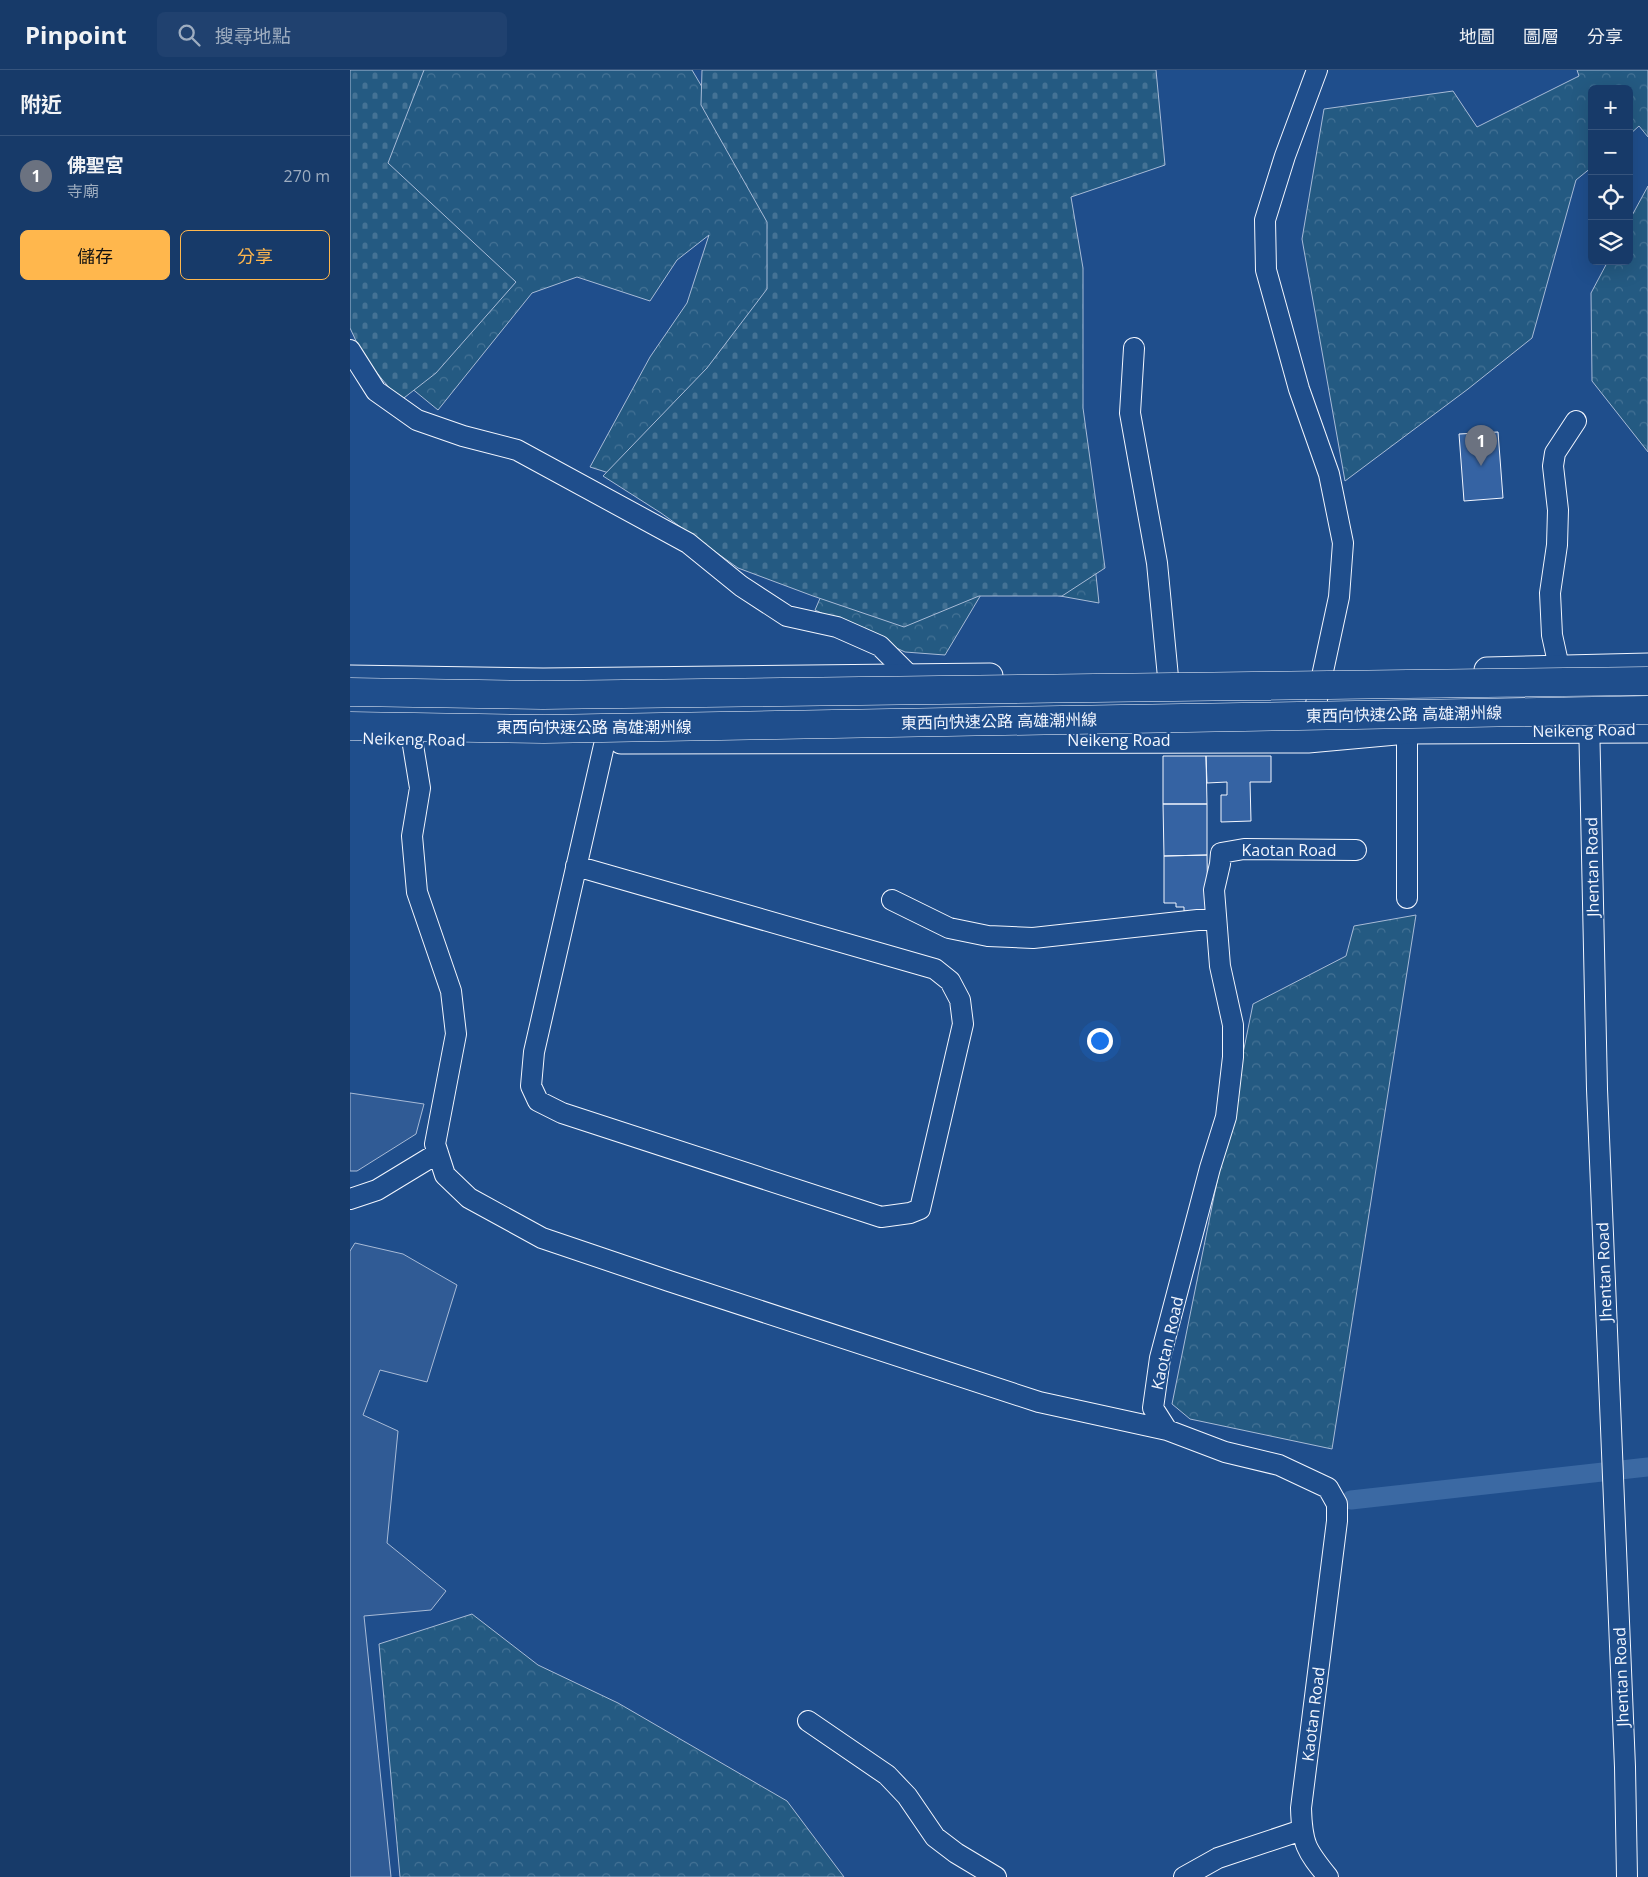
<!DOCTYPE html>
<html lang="zh-TW">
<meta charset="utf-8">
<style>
:root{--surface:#173a69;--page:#20416f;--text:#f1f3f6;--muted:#9eadc0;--line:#36547d;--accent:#ffb74d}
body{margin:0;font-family:"Open Sans","Noto Sans TC",sans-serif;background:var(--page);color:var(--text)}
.controls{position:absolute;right:15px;top:15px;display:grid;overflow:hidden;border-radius:8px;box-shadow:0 5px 20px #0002}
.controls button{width:45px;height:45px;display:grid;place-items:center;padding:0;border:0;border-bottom:1px solid var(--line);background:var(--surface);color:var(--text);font:25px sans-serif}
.you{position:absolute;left:749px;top:970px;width:18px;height:18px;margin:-12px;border:4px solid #fff;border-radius:50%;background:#1a73e8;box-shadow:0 0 0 8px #1a73e833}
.badge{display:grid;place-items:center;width:32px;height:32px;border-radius:50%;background:var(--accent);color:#fff;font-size:16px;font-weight:700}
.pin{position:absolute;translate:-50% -41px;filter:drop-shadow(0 1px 2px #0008)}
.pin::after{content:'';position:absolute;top:26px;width:18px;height:15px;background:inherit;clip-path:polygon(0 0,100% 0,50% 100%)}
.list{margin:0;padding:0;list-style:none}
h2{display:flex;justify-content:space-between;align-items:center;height:65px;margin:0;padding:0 20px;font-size:21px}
h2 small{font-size:16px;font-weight:400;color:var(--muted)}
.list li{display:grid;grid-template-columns:32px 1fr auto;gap:15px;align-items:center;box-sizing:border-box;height:80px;padding:0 20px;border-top:1px solid var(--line)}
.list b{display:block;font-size:19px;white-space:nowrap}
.list p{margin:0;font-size:16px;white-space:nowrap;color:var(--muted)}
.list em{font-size:16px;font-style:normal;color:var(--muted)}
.actions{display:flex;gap:10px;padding:15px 20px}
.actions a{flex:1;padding:11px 0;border:1px solid var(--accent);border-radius:8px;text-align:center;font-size:18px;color:var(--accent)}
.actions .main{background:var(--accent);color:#111}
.icon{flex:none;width:28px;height:28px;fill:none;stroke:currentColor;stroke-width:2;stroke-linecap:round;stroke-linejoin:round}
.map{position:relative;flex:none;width:1298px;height:1807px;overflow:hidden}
header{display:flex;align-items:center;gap:30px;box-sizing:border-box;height:70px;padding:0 25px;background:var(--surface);border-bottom:1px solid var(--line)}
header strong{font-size:24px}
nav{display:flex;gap:28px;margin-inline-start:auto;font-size:18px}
.search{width:350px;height:45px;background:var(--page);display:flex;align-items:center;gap:12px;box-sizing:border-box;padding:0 18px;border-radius:8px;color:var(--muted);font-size:19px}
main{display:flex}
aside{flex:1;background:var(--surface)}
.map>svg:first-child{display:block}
.forest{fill:url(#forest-crowns);stroke:#a8bbd7}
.cemetery{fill:url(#cemetery-stones);stroke:#a8bbd7}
.parking{fill:#305b95;stroke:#a8bbd7}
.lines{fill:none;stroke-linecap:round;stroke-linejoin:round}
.canal{stroke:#3b69a3;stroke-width:19}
.building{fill:#3563a3;stroke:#f2f6ff}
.minor-casing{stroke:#f2f6ff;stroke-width:22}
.major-casing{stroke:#f2f6ff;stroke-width:27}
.minor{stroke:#1f4e8c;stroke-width:20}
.major{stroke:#1f4e8c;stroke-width:25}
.highway-bridge-casing{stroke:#f2f6ff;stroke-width:29;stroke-linecap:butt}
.highway-bridge{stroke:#1f4e8c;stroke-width:28}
.labels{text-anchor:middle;stroke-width:4;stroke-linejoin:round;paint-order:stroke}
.street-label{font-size:16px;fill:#f2f6ff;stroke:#1f4e8c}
</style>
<header>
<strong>Pinpoint</strong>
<div class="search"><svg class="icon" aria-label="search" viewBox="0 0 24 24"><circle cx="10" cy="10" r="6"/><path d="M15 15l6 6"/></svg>搜尋地點</div>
<nav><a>地圖</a><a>圖層</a><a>分享</a></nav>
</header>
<main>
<aside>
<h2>附近<small></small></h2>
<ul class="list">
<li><span class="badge" style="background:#6b7280">1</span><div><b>佛聖宮</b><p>寺廟</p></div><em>270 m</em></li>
</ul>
<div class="actions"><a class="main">儲存</a><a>分享</a></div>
</aside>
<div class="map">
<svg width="1298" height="1807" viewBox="0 0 1298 1807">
<defs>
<pattern id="forest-crowns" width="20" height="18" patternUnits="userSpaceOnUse" patternTransform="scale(1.25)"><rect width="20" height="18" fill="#245a82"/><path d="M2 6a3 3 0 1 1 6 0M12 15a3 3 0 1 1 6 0" fill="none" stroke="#447295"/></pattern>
<pattern id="cemetery-stones" width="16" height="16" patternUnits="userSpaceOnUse" patternTransform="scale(1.25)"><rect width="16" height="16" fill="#245a82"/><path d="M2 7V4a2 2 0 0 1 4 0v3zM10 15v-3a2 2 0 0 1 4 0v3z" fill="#447295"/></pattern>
</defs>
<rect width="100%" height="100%" fill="#1f4e8c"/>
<path class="forest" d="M 0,0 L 342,0 L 459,198 L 710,170 L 749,533 L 638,513 L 595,585 L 555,582 L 465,540 L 492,477 L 240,397 L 300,287 L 337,233 L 359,165 L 327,190 L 300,231 L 227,207 L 182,223 L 88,340 L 33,295 Z
M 1227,0 L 1298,0 L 1298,67 L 1289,56 L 1279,65 L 1279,19 L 1242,19 L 1242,97 L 1226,110 L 1182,268 L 1118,319 L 995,411 L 952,169 L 974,39 L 1103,21 L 1127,57 L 1229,6 Z
M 1298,116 L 1298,382 L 1242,311 L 1241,223 L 1258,191 L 1279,191 L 1279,151 Z
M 1066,845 L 982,1379 L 840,1349 L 822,1334 L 903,934 L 996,886 L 1004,856 Z
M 122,1544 L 188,1595 L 268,1633 L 437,1731 L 494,1807 L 50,1807 L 29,1574 Z"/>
<path class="cemetery" d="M 0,0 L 74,0 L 38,93 L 166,212 L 86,303 L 50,331 L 13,286 L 0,258 Z
M 352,0 L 806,0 L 815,95 L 721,127 L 733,198 L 733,338 L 755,498 L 712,526 L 629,526 L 554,557 L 463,526 L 388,498 L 311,443 L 253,406 L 357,298 L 417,219 L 417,152 L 351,35 Z"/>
<path class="parking" d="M 0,1023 L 74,1034 L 66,1064 L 7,1101 L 0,1101 Z
M 5,1173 L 53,1184 L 107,1215 L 77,1312 L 30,1300 L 13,1345 L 48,1361 L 37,1473 L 96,1521 L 81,1540 L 14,1546 L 41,1807 L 0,1807 L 0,1181 Z"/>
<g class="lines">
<path class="canal" d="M 1001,1430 L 1298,1397"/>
</g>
<path class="building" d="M 1148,362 L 1153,428 L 1114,431 L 1109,364 Z
M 813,686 L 856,686 L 857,734 L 813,734 Z
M 856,686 L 921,686 L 921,712 L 900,712 L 901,751 L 871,752 L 871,725 L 877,725 L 877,712 L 857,713 Z
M 813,734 L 857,734 L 857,785 L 814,786 Z
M 857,785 L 858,847 L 845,841 L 834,841 L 834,837 L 826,837 L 826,833 L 814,833 L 814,786 Z"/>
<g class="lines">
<defs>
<path id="minor" d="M 784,278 L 780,343 L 807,493 L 818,607
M 0,280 L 26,321 L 67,350 L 113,366 L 167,380 L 338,473 L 391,516 L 437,546 L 487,557 L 530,576 L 560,606
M 1209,597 L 1202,565 L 1200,523 L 1207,475 L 1208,440 L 1203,396 L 1205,383 L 1226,351
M 1239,647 L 1247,1019 L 1275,1697 L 1277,1807
M 961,657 L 989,527 L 993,473 L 979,404 L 949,319 L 916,200 L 915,150 L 935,86 L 967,0
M 1057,661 L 1057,828
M 62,669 L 70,718 L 62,766 L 67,822 L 101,921 L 106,964 L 85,1074 L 95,1105 L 119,1128 L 192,1168 L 319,1211 L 689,1332 L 817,1360
M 226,796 L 585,899 L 600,911 L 610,930 L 613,954 L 570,1139 L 560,1143 L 531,1147 L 212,1043 L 188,1031 L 181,1016 L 184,982 L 255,671
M 542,830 L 599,858 L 638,866 L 683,868 L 866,848
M 0,1129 L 27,1120 L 88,1083
M 458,1651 L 537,1705 L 557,1726 L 585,1767 L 606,1783 L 646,1807
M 834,1807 L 868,1788 L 952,1760
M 978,1807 C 956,1780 952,1774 951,1738 L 987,1451 L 987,1434 L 978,1418 L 929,1395 L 875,1382 L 817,1360 L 803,1338 L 810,1288 L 860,1098 L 876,1047 L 883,987 L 883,955 L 870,896 L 864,820 L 870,794 L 871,783 L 894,779 L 1006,780"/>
<path id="major" d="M 1137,600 L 1298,596
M 0,608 L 193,611 L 640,606
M 271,671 L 958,670 L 1057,661 L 1298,660"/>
</defs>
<use href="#minor" class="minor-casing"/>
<use href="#major" class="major-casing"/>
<use href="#minor" class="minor"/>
<use href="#major" class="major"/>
<defs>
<path id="highway-bridge" d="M 0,622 L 193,625 L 1298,611
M 0,656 L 194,659 L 1298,640"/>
</defs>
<use href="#highway-bridge" class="highway-bridge-casing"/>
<use href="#highway-bridge" class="highway-bridge"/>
</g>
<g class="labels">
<g class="street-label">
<text transform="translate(1054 644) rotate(-1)" y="6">東西向快速公路 高雄潮州線</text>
<text transform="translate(649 651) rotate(-1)" y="6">東西向快速公路 高雄潮州線</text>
<text x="244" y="663">東西向快速公路 高雄潮州線</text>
<text transform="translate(1234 660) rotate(-1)" y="6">Neikeng Road</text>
<text transform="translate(64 669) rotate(1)" y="6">Neikeng Road</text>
<text x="769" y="676">Neikeng Road</text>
<text x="939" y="786">Kaotan Road</text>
<text transform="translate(1242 797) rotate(-91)" y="6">Jhentan Road</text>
<text transform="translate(1254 1202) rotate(-92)" y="6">Jhentan Road</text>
<text transform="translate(817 1273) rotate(-77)" y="6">Kaotan Road</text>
<text transform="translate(1271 1607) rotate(-92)" y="6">Jhentan Road</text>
<text transform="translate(963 1644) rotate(-83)" y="6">Kaotan Road</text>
</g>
</g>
</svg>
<div class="controls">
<button>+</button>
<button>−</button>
<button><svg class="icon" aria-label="locate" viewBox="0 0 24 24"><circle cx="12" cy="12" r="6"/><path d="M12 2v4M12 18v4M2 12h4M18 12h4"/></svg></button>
<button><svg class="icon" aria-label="layers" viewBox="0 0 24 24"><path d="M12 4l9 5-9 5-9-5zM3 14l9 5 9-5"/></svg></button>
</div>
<div class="you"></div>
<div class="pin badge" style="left:1131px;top:396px;background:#6b7280">1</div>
</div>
</main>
